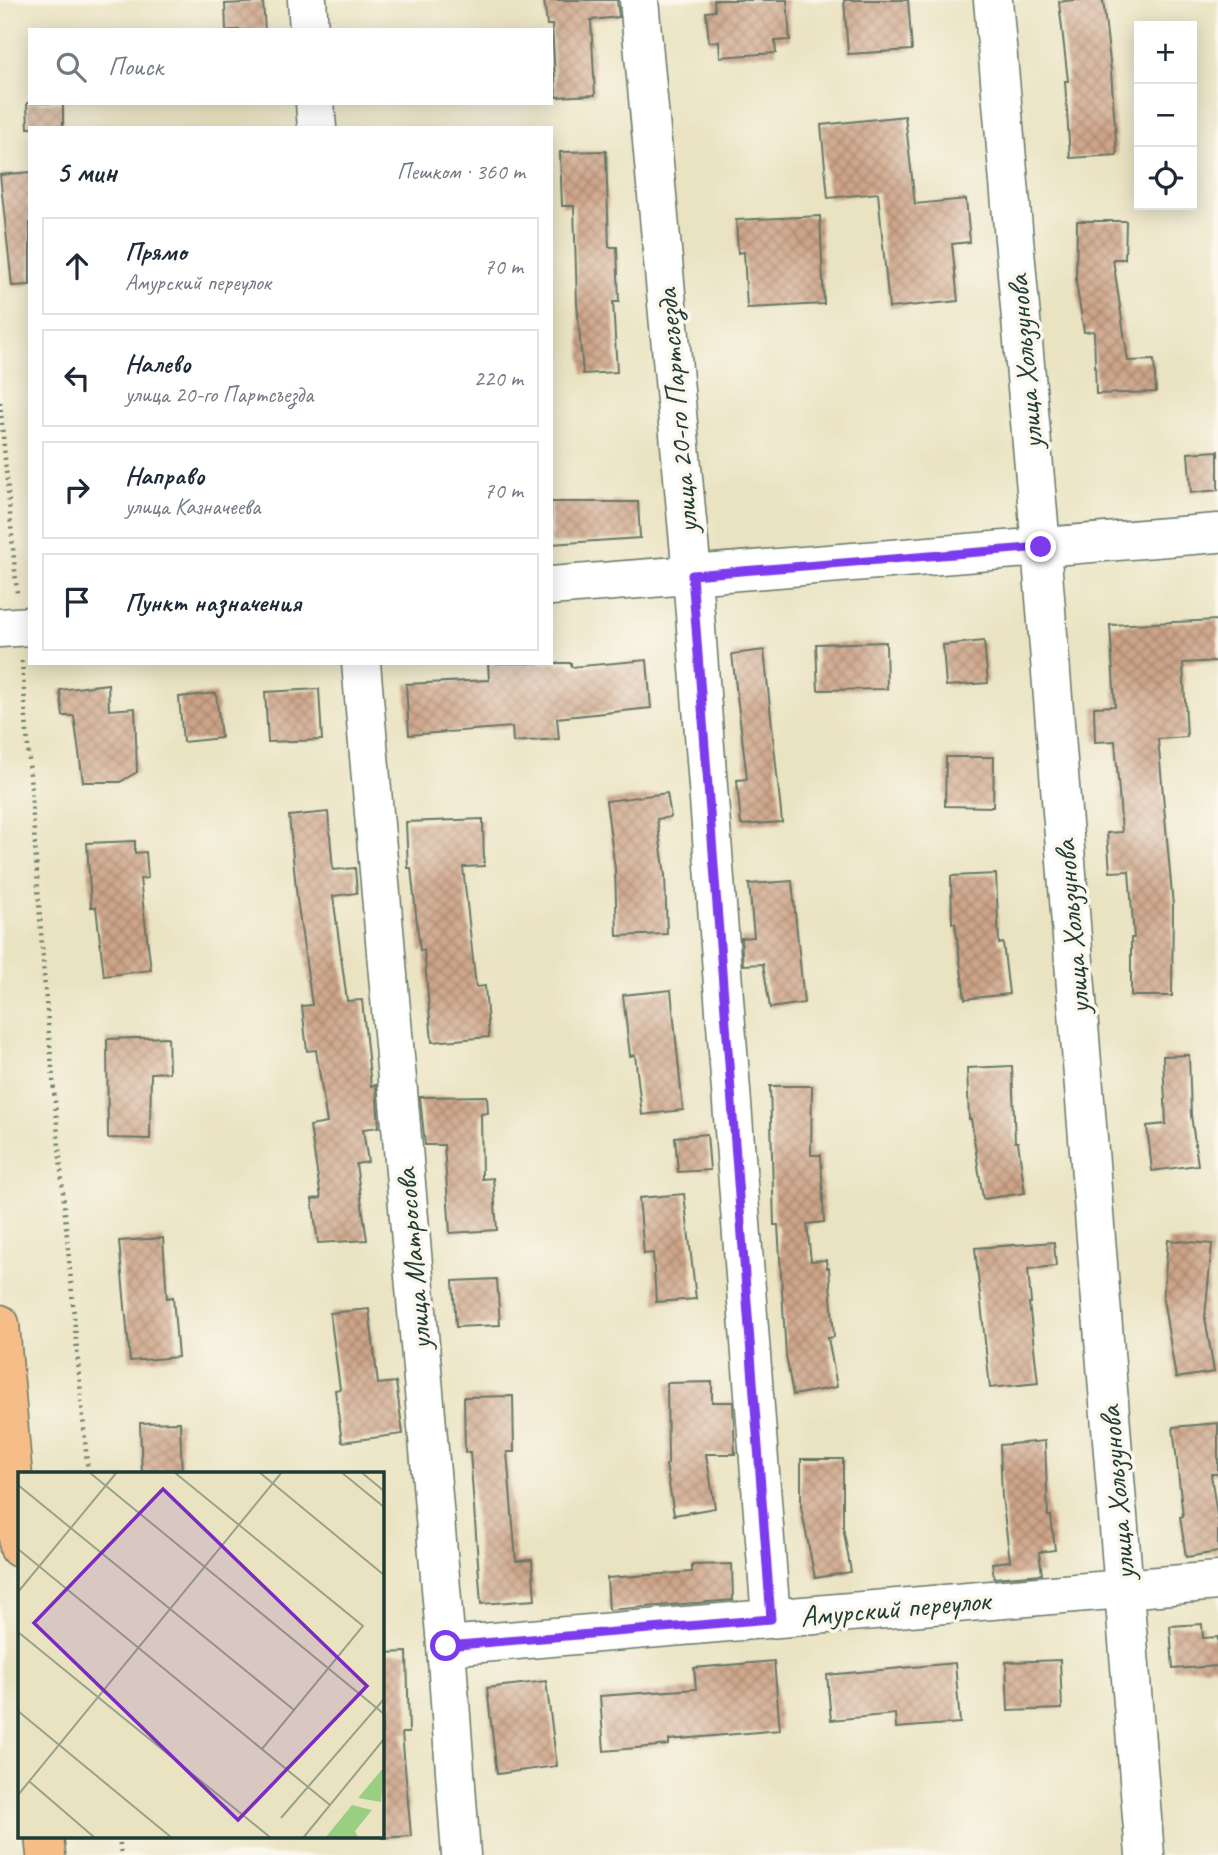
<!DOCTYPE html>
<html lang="ru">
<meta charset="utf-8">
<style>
:root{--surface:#fff;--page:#f6f6f7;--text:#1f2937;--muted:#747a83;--line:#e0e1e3}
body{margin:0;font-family:Caveat,sans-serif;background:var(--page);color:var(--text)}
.controls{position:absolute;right:21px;top:21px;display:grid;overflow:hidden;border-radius:0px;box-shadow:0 4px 18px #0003}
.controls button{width:63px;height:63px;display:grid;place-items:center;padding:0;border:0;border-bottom:2px solid var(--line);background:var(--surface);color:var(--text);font:35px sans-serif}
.stop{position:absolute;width:21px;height:21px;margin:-16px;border:5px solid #7c3aed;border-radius:50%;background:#fff}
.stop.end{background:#7c3aed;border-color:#fff;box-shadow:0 2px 7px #0008}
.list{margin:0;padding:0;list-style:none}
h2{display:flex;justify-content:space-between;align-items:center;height:91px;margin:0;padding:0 28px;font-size:30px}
h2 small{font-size:23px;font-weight:400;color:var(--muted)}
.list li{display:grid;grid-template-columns:46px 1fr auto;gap:21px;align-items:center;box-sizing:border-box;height:98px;margin:0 14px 14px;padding:0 14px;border:2px solid var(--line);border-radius:0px}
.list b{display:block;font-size:26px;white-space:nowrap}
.list p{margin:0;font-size:23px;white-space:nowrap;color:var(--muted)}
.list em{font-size:23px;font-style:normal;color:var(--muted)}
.icon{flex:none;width:38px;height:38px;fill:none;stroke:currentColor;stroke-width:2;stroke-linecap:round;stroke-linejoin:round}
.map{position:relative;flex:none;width:1218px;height:1855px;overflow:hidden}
.search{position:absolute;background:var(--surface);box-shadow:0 4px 18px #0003;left:28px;top:28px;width:525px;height:77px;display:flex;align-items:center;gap:18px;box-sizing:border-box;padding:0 24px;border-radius:0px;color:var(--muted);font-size:26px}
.panel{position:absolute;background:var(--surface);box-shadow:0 4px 18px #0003;left:28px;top:126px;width:525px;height:539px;border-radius:0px}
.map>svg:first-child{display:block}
.building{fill:url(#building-cross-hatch)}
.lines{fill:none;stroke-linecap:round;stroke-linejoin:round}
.street-casing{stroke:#676;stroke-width:41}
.primary-casing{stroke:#676;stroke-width:41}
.path{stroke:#676;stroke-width:4.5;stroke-dasharray:2 5;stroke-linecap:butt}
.street{stroke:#fff;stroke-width:38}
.primary{stroke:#f7bd88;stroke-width:38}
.route{stroke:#7c3aed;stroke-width:9}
.labels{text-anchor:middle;stroke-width:7;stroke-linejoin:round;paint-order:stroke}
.street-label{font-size:30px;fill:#1f3d34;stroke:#fbf7ec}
.inset-road{fill:none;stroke:#99a189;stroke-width:2}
.view{fill:#7b2cbf;fill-opacity:0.15;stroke:#7b2cbf;stroke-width:3.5}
.inset-edge{fill:none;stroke:#1f3d34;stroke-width:3.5}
</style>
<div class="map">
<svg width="1218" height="1855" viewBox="0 0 1218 1855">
<defs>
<pattern id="building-cross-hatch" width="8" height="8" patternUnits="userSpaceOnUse" patternTransform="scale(1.75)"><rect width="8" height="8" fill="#cea488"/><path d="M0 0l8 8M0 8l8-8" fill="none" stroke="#a78770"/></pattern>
</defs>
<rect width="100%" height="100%" fill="#fbf7ec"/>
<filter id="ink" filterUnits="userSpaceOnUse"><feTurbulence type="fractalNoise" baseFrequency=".0143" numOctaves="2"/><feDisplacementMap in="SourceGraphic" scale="14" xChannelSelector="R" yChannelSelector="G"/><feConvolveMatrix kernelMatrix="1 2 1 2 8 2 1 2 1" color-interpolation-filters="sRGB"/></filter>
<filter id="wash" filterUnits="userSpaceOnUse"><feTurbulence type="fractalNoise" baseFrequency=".00686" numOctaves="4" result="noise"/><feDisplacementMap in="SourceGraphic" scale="28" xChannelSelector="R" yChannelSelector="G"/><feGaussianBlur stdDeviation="1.57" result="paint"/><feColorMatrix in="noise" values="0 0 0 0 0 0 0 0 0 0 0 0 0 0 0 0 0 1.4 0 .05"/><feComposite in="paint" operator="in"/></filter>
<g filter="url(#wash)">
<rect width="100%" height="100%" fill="#eae3c2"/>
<g id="blocks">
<path class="building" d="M 544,0 L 617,0 L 619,17 L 591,20 L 595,95 L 556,97 L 552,25 L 547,25 Z
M 714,0 L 787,0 L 790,40 L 775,41 L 776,53 L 720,57 L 719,41 L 709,42 L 706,12 L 715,11 Z
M 844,0 L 908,0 L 912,50 L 848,54 Z
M 1072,0 L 1103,0 L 1111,71 L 1117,155 L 1070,158 L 1065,81 L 1068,81 L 1059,2 Z
M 263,2 L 265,30 L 226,30 L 225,4 Z
M 27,103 L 63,103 L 63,128 L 28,128 Z
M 905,116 L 915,204 L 966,199 L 970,242 L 952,244 L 958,301 L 889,308 L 878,193 L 828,198 L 821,125 Z
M 606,151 L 609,247 L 617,247 L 619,302 L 613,302 L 617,372 L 583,374 L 577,304 L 574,206 L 562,206 L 560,152 Z
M 30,172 L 30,285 L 12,286 L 0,175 Z
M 820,216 L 824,304 L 747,308 L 744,252 L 738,253 L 736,220 Z
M 1077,221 L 1126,221 L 1125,259 L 1113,259 L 1128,361 L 1154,360 L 1156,392 L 1096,394 L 1094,331 L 1084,332 L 1076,282 Z
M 1218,451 L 1218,490 L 1191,493 L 1188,453 Z
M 551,502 L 638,502 L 640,538 L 551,544 Z
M 1218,620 L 1218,661 L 1183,663 L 1187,737 L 1158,739 L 1173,906 L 1172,996 L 1131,996 L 1131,938 L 1134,938 L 1129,871 L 1110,872 L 1107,833 L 1122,832 L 1115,741 L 1095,742 L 1094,707 L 1115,706 L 1110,625 Z
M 984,641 L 988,683 L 946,686 L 943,645 Z
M 886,642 L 887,689 L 818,690 L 816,644 Z
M 764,650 L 782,822 L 741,825 L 737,780 L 747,779 L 732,654 Z
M 647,660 L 651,708 L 557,718 L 559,739 L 513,742 L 512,727 L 409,735 L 406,684 L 489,680 L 488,663 L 571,663 L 571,667 Z
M 108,684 L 109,710 L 135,708 L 137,772 L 120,782 L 83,782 L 74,716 L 63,716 L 60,690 Z
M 319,689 L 322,740 L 268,742 L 265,692 Z
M 216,693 L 221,738 L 183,742 L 179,697 Z
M 946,757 L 994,757 L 993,807 L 945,806 Z
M 667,793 L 671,817 L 657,819 L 665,875 L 667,934 L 617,936 L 615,869 L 606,801 Z
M 328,812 L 333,870 L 355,868 L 357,893 L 333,896 L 347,1001 L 362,1000 L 371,1086 L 376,1085 L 379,1127 L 363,1129 L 368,1162 L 356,1164 L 367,1240 L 318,1243 L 312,1199 L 321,1198 L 310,1126 L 327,1123 L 316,1050 L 307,1051 L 302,1006 L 312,1005 L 297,899 L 289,816 Z
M 483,819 L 484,866 L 463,867 L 476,987 L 485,986 L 489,1037 L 432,1042 L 424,950 L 420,951 L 411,868 L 408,868 L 406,822 Z
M 135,841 L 135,853 L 146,852 L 148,878 L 140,879 L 151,970 L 104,976 L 96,907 L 91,907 L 87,843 Z
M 996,874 L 999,944 L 1003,943 L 1009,994 L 965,999 L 955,923 L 952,923 L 951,876 Z
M 792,881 L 804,1003 L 770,1008 L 763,964 L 743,965 L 741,938 L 754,937 L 749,884 Z
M 671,990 L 683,1110 L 642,1115 L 635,1055 L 630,1056 L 623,995 Z
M 168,1037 L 169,1072 L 151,1073 L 150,1139 L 108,1138 L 107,1039 Z
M 1189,1055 L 1191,1115 L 1198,1165 L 1152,1171 L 1147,1126 L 1166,1124 L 1163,1056 Z
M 1012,1066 L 1015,1142 L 1018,1142 L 1025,1193 L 983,1199 L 971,1119 L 969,1119 L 967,1068 Z
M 770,1086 L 812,1086 L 811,1155 L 821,1155 L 824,1222 L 807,1224 L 811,1261 L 826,1260 L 827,1268 L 829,1268 L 834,1337 L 828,1338 L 837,1387 L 793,1395 L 786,1356 L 778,1225 L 774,1225 Z
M 487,1096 L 488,1113 L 481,1114 L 482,1179 L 493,1178 L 497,1230 L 450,1233 L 444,1145 L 425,1145 L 420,1097 Z
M 707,1134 L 710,1170 L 678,1172 L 675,1137 Z
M 684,1194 L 696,1299 L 656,1302 L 653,1253 L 644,1254 L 639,1198 Z
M 163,1238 L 167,1298 L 173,1297 L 178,1357 L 130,1361 L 119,1241 Z
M 1168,1240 L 1212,1244 L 1205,1317 L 1214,1372 L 1176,1378 L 1163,1299 Z
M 1054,1242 L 1056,1266 L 1028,1269 L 1031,1303 L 1029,1303 L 1038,1383 L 990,1388 L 975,1248 Z
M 497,1279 L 500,1325 L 456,1327 L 453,1281 Z
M 369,1309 L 378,1384 L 396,1382 L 403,1434 L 342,1442 L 335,1390 L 340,1389 L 330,1313 Z
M 712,1382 L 712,1402 L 733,1402 L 735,1454 L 706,1454 L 715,1508 L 674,1515 L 666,1465 L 668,1464 L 667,1383 Z
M 513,1396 L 514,1452 L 507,1452 L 516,1561 L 532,1560 L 535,1600 L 481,1604 L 470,1452 L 465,1452 L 464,1397 Z
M 180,1422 L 182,1474 L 142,1474 L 140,1423 Z
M 1218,1423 L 1218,1474 L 1211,1474 L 1218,1523 L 1218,1552 L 1186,1557 L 1180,1517 L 1183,1516 L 1173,1427 Z
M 1045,1441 L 1048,1516 L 1051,1516 L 1055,1550 L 1039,1552 L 1042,1574 L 994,1578 L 992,1563 L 1010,1561 L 1002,1497 L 1000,1445 Z
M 801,1459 L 843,1459 L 843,1527 L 851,1572 L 815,1578 L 801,1507 Z
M 732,1564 L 733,1600 L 609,1610 L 607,1578 L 692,1572 L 692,1565 Z
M 1202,1624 L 1203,1638 L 1218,1637 L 1218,1666 L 1173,1669 L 1170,1626 Z
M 407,1652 L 409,1733 L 402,1733 L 411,1836 L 382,1838 L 382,1653 Z
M 1060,1660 L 1062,1709 L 1008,1711 L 1006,1662 Z
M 774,1661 L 780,1730 L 669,1740 L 669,1745 L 604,1751 L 600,1696 L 696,1689 L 694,1668 Z
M 955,1663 L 960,1723 L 896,1728 L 895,1714 L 831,1720 L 827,1675 Z
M 546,1681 L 557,1766 L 497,1774 L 487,1688 Z"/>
</g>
</g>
<g filter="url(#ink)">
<use href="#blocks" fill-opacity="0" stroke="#676" stroke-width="2"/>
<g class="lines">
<defs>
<path id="street" d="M 307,0 L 309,30
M 639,0 L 692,575 L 771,1619
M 993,0 L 1041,547 L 1145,1855
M 315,103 L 317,128
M 551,586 L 1218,533
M 0,628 L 30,626
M 361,663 L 446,1646 L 461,1855
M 446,1646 L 1218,1581"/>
<path id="primary" d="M 0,1324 L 19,1548
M 44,1836 L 46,1855"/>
</defs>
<use href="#street" class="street-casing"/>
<use href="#primary" class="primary-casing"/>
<path class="path" d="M 0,402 L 17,593
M 22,661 L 45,989 L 88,1474
M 119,1836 L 121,1855"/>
<use href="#street" class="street"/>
<use href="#primary" class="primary"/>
</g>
</g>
<g class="lines" filter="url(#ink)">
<path class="route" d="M 446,1646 L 771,1619 L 692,575 L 1041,547"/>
</g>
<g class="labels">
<g class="street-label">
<text transform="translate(1025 362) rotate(-95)" y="10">улица Хользунова</text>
<text transform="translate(677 411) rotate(-95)" y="10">улица 20-го Партсъезда</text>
<text transform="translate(1072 927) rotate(-95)" y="10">улица Хользунова</text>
<text transform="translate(413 1259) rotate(-95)" y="10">улица Матросова</text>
<text transform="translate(1117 1493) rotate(-95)" y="10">улица Хользунова</text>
<text transform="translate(895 1608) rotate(-5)" y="10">Амурский переулок</text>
</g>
</g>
<g transform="translate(18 1472)">
<rect width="366" height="366" fill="#eae3c2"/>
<path d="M 366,295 L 363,330 L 340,326 ZM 334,333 L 354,338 L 337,359 L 340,365 L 307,366 Z" fill="#99cf80"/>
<path class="inset-road" d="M 71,0 L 366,242M 156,0 L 345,154 L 244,277M 241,0 L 366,103M 323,0 L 366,35M 343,0 L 366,19M 0,13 L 276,238M 0,77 L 312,333M 0,120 L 99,0M 0,160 L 253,366M 0,239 L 154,366M 12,310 L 77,366M 0,323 L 264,0M 263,346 L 366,227M 285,366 L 366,267"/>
<path class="view" d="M 145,17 L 349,214 L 220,348 L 16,151 Z"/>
<rect width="366" height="366" class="inset-edge"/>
</g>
</svg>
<div class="controls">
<button>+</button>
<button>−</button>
<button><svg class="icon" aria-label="locate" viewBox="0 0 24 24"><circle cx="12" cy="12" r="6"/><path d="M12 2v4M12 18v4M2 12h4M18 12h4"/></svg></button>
</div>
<div class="stop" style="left:446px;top:1646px"></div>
<div class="stop end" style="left:1041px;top:547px"></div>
<div class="search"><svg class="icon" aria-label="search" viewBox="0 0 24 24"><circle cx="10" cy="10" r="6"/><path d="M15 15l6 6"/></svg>Поиск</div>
<section class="panel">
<h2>5 мин<small>Пешком · 360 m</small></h2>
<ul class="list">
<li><svg class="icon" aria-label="ahead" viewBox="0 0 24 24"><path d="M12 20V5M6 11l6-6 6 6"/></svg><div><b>Прямо</b><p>Амурский переулок</p></div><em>70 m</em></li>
<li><svg class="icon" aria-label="left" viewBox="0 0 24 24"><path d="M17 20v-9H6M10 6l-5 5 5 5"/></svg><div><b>Налево</b><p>улица 20-го Партсъезда</p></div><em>220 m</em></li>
<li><svg class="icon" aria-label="right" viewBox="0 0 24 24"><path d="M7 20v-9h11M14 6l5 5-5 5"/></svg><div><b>Направо</b><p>улица Казначеева</p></div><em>70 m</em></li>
<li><svg class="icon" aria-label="arrive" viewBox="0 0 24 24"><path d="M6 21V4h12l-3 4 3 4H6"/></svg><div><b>Пункт назначения</b></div></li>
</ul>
</section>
</div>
